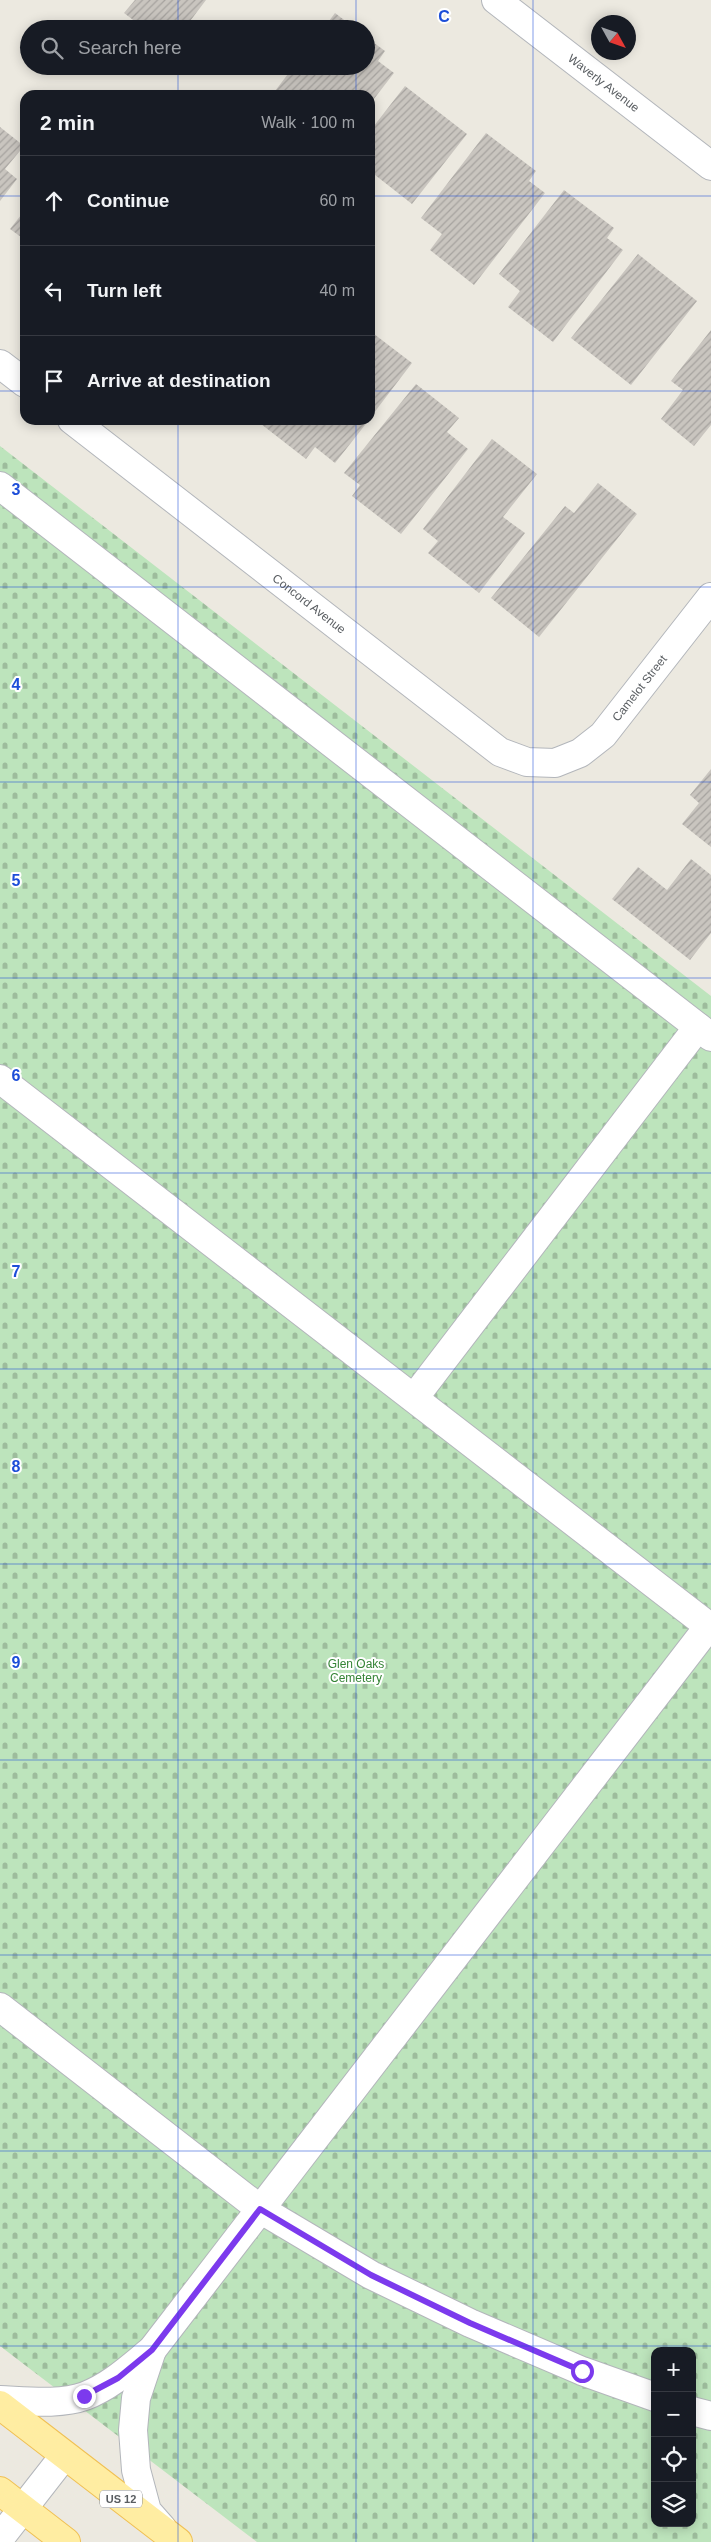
<!DOCTYPE html>
<meta charset="utf-8">
<style>
:root{--surface:#171b24;--page:#242831;--text:#f1f3f6;--muted:#9ea1a6;--line:#363941}
body{margin:0;font-family:Arial,sans-serif;background:var(--page);color:var(--text)}
.controls{position:absolute;right:15px;bottom:15px;display:grid;overflow:hidden;border-radius:10px;box-shadow:0 2px 12px #0003}
.controls button{width:45px;height:45px;display:grid;place-items:center;padding:0;border:0;border-bottom:1px solid var(--line);background:var(--surface);color:var(--text);font:25px sans-serif}
.compass{position:absolute;left:591px;top:15px;width:45px;height:45px;border-radius:50%;background:var(--surface);box-shadow:0 2px 12px #0003;rotate:130deg}
.stop{position:absolute;width:15px;height:15px;margin:-11px;border:4px solid #7c3aed;border-radius:50%;background:#fff}
.stop.end{background:#7c3aed;border-color:#fff;box-shadow:0 1px 5px #0008}
.list{margin:0;padding:0;list-style:none}
h2{display:flex;justify-content:space-between;align-items:center;height:65px;margin:0;padding:0 20px;font-size:21px}
h2 small{font-size:16px;font-weight:400;color:var(--muted)}
.list li{display:grid;grid-template-columns:32px 1fr auto;gap:15px;align-items:center;box-sizing:border-box;height:90px;padding:0 20px;border-top:1px solid var(--line)}
.list b{display:block;font-size:19px;white-space:nowrap}
.list em{font-size:16px;font-style:normal;color:var(--muted)}
.icon{flex:none;width:28px;height:28px;fill:none;stroke:currentColor;stroke-width:2;stroke-linecap:round;stroke-linejoin:round}
.map{position:relative;flex:none;width:711px;height:2542px;overflow:hidden}
.search{position:absolute;background:var(--surface);box-shadow:0 2px 12px #0003;left:20px;top:20px;width:355px;height:55px;display:flex;align-items:center;gap:12px;box-sizing:border-box;padding:0 18px;border-radius:28px;color:var(--muted);font-size:19px}
.panel{position:absolute;background:var(--surface);box-shadow:0 2px 12px #0003;left:20px;top:90px;width:355px;height:335px;border-radius:15px}
.map>svg:first-child{display:block}
.cemetery{fill:url(#cemetery-stones);fill-rule:evenodd}
.building{fill:url(#building-hatch)}
.lines{fill:none;stroke-linecap:round;stroke-linejoin:round}
.minor-casing{stroke:#b3b6bb;stroke-width:30}
.major-casing{stroke:#f0c054;stroke-width:30}
.minor{stroke:#fff;stroke-width:28}
.major{stroke:#ffeda2;stroke-width:28}
.route{stroke:#7c3aed;stroke-width:6}
.grid{fill:none;stroke:#1d4ed8;stroke-width:1;stroke-opacity:0.55}
.labels{text-anchor:middle;stroke-width:4;stroke-linejoin:round;paint-order:stroke}
.shield{fill:#fff;stroke:#8b8e90;stroke-width:1}
.shield-label{font-size:11px;font-weight:bold;fill:#595d61}
.street-label{font-size:12px;fill:#595d61;stroke:#fff}
.park-label{font-size:12px;fill:#358436;stroke:#fff}
.grid-label{font-size:16px;text-anchor:middle;font-weight:bold;fill:#1d4ed8;stroke:#fff;stroke-width:4;stroke-linejoin:round;paint-order:stroke}
</style>
<div class="map">
<svg width="711" height="2542" viewBox="0 0 711 2542">
<defs>
<pattern id="cemetery-stones" width="16" height="16" patternUnits="userSpaceOnUse" patternTransform="scale(1.25)"><rect width="16" height="16" fill="#bde4bc"/><path d="M2 7V4a2 2 0 0 1 4 0v3zM10 15v-3a2 2 0 0 1 4 0v3z" fill="#9dbc9c"/></pattern>
<pattern id="building-hatch" width="6" height="6" patternUnits="userSpaceOnUse" patternTransform="scale(1.25)"><rect width="6" height="6" fill="#c9c5bf"/><path d="M-1 1l2-2M0 6l6-6M5 7l2-2" fill="none" stroke="#a6a39f"/></pattern>
</defs>
<rect width="100%" height="100%" fill="#ece9e0"/>
<path class="cemetery" d="M 0,446 L 711,996 L 711,2542 L 257,2542 L 0,2346 ZM 655,2351 L 692,2351 L 692,2523 L 655,2523 Z"/>
<path class="building" d="M 135,0 L 206,0 L 184,29 L 145,29 L 124,13 Z
M 335,13 L 356,29 L 323,29 Z
M 366,37 L 385,51 L 378,61 L 394,73 L 370,104 L 370,95 L 272,95 L 294,66 L 366,66 Z
M 405,86 L 467,134 L 412,204 L 370,171 L 370,131 Z
M 0,127 L 24,146 L 5,169 L 17,179 L 0,201 Z
M 486,133 L 536,171 L 529,181 L 545,193 L 474,285 L 430,250 L 442,234 L 421,218 Z
M 564,190 L 614,228 L 607,238 L 623,250 L 553,342 L 508,307 L 520,291 L 499,274 Z
M 25,210 L 25,240 L 10,229 Z
M 638,254 L 697,301 L 631,385 L 571,338 Z
M 711,330 L 711,425 L 694,446 L 661,419 L 683,390 L 671,381 Z
M 370,331 L 412,363 L 370,418 Z
M 416,384 L 459,418 L 447,432 L 468,449 L 401,534 L 352,496 L 360,485 L 344,473 Z
M 264,420 L 369,420 L 335,463 L 315,447 L 306,459 L 261,424 Z
M 492,439 L 537,474 L 503,517 L 525,533 L 479,593 L 428,553 L 438,541 L 423,529 Z
M 598,483 L 637,514 L 539,637 L 491,598 L 565,506 L 574,513 Z
M 711,769 L 711,847 L 682,824 L 699,803 L 690,795 Z
M 691,859 L 711,875 L 711,933 L 690,960 L 612,899 L 638,867 L 667,890 Z"/>
<g class="lines">
<defs>
<g id="minor">
<path id="s1" d="M 496,0 L 711,166"/>
<path d="M 0,364 L 25,383"/>
<path id="s2" d="M 72,420 L 500,752 L 527,762 L 555,763 L 580,753 L 603,735 L 711,597"/>
<path d="M 0,486 L 711,1037"/>
<path d="M 0,1079 L 711,1628"/>
<path d="M 414,1398 L 698,1027"/>
<path d="M 0,2007 L 260,2209 L 371,2275 L 470,2323 L 582,2371 L 655,2397"/>
<path d="M 152,2350 L 136,2398 L 133,2430 L 136,2470 L 147,2511 L 162,2528"/>
<path d="M 0,2400 C 26,2401 61,2405 85,2396 C 111,2386 131,2367 152,2350 L 709,1626"/>
<path d="M 692,2411 L 711,2416"/>
<path d="M 0,2538 L 64,2456"/>
</g>
<path id="major" d="M 0,2405 L 178,2542
M 0,2491 L 66,2542"/>
</defs>
<use href="#minor" class="minor-casing"/>
<use href="#major" class="major-casing"/>
<use href="#minor" class="minor"/>
<use href="#major" class="major"/>
</g>
<g class="lines">
<path class="route" d="M 84,2396 L 118,2378 L 152,2350 L 260,2209 L 371,2275 L 470,2323 L 582,2371"/>
</g>
<path class="grid" d="M 178,0 L 178,29M 356,0 L 356,29M 533,0 L 533,2542M 178,66 L 178,95M 356,66 L 356,95M 0,196 L 25,196M 370,196 L 711,196M 0,391 L 25,391M 370,391 L 711,391M 178,420 L 178,2542M 356,420 L 356,2542M 0,587 L 711,587M 0,782 L 711,782M 0,978 L 711,978M 0,1173 L 711,1173M 0,1369 L 711,1369M 0,1564 L 711,1564M 0,1760 L 711,1760M 0,1955 L 711,1955M 0,2151 L 711,2151M 0,2346 L 711,2346"/>
<g class="labels">
<rect class="shield" x="100" y="2490.5" width="42" height="17" rx="4"/>
<g class="shield-label">
<text x="121" y="2503">US 12</text>
</g>
<g class="street-label">
<text dy="4" stroke="none"><textPath href="#s1" startOffset="136">Waverly Avenue</textPath></text>
<text dy="4" stroke="none"><textPath href="#s2" startOffset="300">Concord Avenue</textPath></text>
<text dy="4" stroke="none"><textPath href="#s2" startOffset="714">Camelot Street</textPath></text>
</g>
<g class="park-label">
<text x="356" y="1668">Glen Oaks<tspan x="356" dy="14">Cemetery</tspan></text>
</g>
</g>
<g class="grid-label">
<text x="444" y="22">C</text>
<text x="16" y="495">3</text>
<text x="16" y="690">4</text>
<text x="16" y="886">5</text>
<text x="16" y="1081">6</text>
<text x="16" y="1277">7</text>
<text x="16" y="1472">8</text>
<text x="16" y="1668">9</text>
</g>
</svg>
<div class="controls">
<button>+</button>
<button>−</button>
<button><svg class="icon" aria-label="locate" viewBox="0 0 24 24"><circle cx="12" cy="12" r="6"/><path d="M12 2v4M12 18v4M2 12h4M18 12h4"/></svg></button>
<button><svg class="icon" aria-label="layers" viewBox="0 0 24 24"><path d="M12 4l9 5-9 5-9-5zM3 14l9 5 9-5"/></svg></button>
</div>
<svg class="compass" viewBox="-18 -18 36 36"><path d="M0-13l5 13h-10z" fill="#e53935"/><path d="M0 13l5-13h-10z" fill="#9ea1a6"/></svg>
<div class="stop" style="left:582px;top:2371px"></div>
<div class="stop end" style="left:84px;top:2396px"></div>
<div class="search"><svg class="icon" aria-label="search" viewBox="0 0 24 24"><circle cx="10" cy="10" r="6"/><path d="M15 15l6 6"/></svg>Search here</div>
<section class="panel">
<h2>2 min<small>Walk · 100 m</small></h2>
<ul class="list">
<li><svg class="icon" aria-label="ahead" viewBox="0 0 24 24"><path d="M12 20V5M6 11l6-6 6 6"/></svg><div><b>Continue</b></div><em>60 m</em></li>
<li><svg class="icon" aria-label="left" viewBox="0 0 24 24"><path d="M17 20v-9H6M10 6l-5 5 5 5"/></svg><div><b>Turn left</b></div><em>40 m</em></li>
<li><svg class="icon" aria-label="arrive" viewBox="0 0 24 24"><path d="M6 21V4h12l-3 4 3 4H6"/></svg><div><b>Arrive at destination</b></div></li>
</ul>
</section>
</div>
